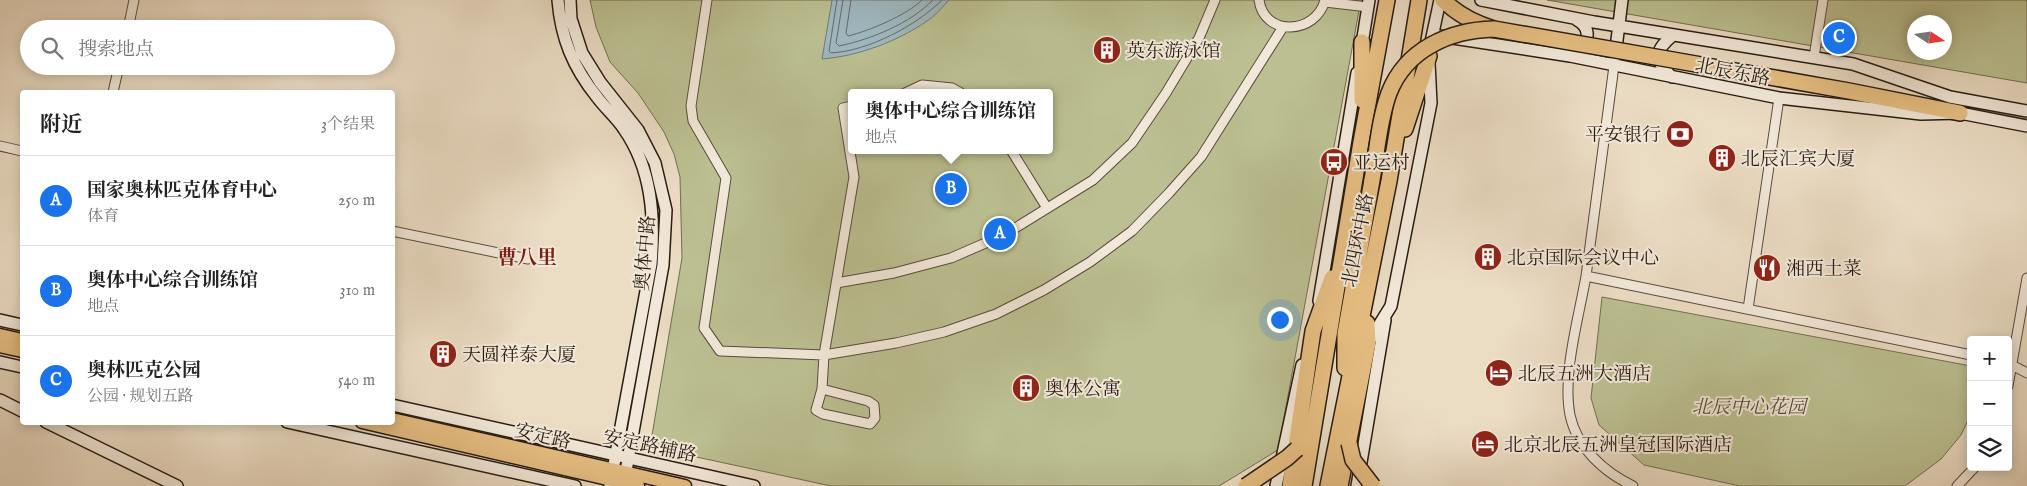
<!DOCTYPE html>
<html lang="zh">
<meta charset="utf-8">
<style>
:root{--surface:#fff;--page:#f2f2f2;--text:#222;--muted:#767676;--line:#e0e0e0;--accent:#1a73e8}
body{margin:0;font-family:"IM FELL English","Noto Serif SC",serif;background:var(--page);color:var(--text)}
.controls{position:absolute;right:15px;bottom:15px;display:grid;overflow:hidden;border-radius:5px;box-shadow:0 2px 12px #0003}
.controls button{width:45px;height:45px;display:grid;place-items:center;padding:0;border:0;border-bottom:1px solid var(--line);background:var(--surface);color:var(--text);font:25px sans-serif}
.compass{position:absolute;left:1907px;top:15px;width:45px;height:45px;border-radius:50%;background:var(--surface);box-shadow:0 2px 12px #0003;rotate:102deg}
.you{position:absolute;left:1279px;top:319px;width:18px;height:18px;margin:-12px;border:4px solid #fff;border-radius:50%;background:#1a73e8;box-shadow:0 0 0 8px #1a73e833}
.badge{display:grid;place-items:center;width:32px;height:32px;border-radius:50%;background:var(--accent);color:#fff;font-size:16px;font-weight:700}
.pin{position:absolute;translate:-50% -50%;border:2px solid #fff;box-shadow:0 1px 5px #0006}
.popup{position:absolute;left:848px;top:89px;width:205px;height:65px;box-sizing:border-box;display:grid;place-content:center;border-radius:5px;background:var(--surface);filter:drop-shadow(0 1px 4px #0005);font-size:16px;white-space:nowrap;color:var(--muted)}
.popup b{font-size:19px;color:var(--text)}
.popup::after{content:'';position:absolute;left:50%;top:100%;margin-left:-10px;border:10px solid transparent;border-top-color:var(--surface)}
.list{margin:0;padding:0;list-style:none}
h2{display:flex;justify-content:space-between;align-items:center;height:65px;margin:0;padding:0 20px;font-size:21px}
h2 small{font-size:16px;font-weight:400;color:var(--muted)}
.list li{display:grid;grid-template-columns:32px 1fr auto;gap:15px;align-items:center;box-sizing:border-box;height:90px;padding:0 20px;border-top:1px solid var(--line)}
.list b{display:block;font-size:19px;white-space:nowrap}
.list p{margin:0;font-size:16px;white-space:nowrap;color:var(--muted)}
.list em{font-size:16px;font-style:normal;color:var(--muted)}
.icon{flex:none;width:28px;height:28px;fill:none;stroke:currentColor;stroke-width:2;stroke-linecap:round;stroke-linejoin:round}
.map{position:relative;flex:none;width:2027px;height:486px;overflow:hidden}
.search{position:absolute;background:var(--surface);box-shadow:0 2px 12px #0003;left:20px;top:20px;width:375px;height:55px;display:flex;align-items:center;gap:12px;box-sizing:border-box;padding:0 18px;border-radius:28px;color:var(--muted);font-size:19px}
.panel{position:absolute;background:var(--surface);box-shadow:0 2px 12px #0003;left:20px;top:90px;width:375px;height:335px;border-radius:5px}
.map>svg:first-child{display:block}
.green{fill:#bbbf91;stroke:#726d51;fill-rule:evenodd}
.water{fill:#9eb8c0;stroke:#6f797a}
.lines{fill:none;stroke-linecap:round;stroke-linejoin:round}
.shore{stroke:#646a68;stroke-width:1}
.street-casing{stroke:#5a4b3e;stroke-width:11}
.secondary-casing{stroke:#291b11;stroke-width:14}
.primary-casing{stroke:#291b11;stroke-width:15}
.highway-casing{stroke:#291b11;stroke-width:18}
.street{stroke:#f2e8d9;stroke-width:9}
.secondary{stroke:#f2e8d9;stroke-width:11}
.primary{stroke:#e6be82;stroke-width:12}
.highway{stroke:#e6be82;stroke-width:15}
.highway-bridge-casing{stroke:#291b11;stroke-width:18;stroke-linecap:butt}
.highway-bridge{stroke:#e6be82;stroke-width:15}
.labels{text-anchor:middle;stroke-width:4;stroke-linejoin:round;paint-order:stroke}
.poi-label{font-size:19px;fill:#291b11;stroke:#f2e8d9;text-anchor:start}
.street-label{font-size:19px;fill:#291b11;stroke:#f2e8d9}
.park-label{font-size:19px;font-style:italic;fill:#554c37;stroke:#f2e8d9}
.neighbourhood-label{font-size:20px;font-weight:bold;fill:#7a1f14;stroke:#f2e8d9}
</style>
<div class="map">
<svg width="2027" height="486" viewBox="0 0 2027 486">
<rect width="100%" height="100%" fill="#ebdcc4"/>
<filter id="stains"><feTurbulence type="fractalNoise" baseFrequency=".004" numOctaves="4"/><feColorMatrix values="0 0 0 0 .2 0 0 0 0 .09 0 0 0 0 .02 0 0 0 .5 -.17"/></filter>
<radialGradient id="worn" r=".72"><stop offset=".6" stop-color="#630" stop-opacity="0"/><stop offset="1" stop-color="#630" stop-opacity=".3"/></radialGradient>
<path class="green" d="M 590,0 L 1361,0 L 1278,450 L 1219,486 L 831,486 L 650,447 L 682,258 L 680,177 L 674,154 L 664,132 L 638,93 L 610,62 L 596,27 ZM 852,93 L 1050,93 L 1050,150 L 852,150 Z
M 1547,0 L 2027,0 L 2027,83 ZM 1914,22 L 1944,22 L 1944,52 L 1914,52 Z
M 1602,297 L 1971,366 L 1971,414 L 1961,435 L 1941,459 L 1905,486 L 1740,486 L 1644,465 L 1599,425 L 1591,398 Z"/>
<path class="water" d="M 832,0 L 949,0 C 943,6 937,14 930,19 C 899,41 859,56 822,59 Z"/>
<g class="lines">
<path class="shore" d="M 837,0 L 829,51 L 831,53 C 868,51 916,26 942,0
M 843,0 L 836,43 L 839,46 C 872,39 909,24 933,0
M 851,0 L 846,33 L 848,36 C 869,31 907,15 922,0"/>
<defs>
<path id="street" d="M 707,0 L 691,106 L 693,121 L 726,178 L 704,328 L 720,351 L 824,355 L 896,343 L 944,332 L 996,314 L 1044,290 L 1090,262 L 1132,231 L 1169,193 L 1201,157 L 1283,27
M 1259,0 C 1264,37 1316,35 1325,0
M 1325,2 L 1368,7
M 128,29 L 134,0
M 1814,57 L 1823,0
M 1614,66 C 1604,136 1596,206 1586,276 C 1579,317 1562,374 1570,415 C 1577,448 1604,472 1633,486
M 113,92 L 119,66
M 905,93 L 922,85 L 952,88 L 961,93
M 0,146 L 22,151
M 1011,150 L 1047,208
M 392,231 L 528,259
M 1586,276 L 1971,355
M 836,283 L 894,273 L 951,258 L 1004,235 L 1093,180 L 1132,143 L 1166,93 L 1199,38 L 1215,0
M 1748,309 L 1779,98
M 2008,363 L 2027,373
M 2008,386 L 2027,278
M 822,389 L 868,401 L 874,405 L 875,418 L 870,424 L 823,414 L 816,410 L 822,389 L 824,355 L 854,177 L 843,108 L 852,106
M 1957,486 L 1975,467"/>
<path id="secondary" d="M 558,0 C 561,38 573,67 597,97 C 605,108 616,117 624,129 C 652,169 655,217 651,264 L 610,486
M 570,0 L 571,19 L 582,53 L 600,82 L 638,130 L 655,163 L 666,210 L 663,265 L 624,482
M 1481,0 L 1594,22 L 1853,64 L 1950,97 L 2027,111
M 1577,20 C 1591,28 1588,37 1583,51
M 1433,35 L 1570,56 L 1779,98 L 1921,114 L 1960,113 L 2027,126
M 1431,42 L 1440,0
M 1361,50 L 1369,0
M 1615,56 L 1622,0
M 1672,77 C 1653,60 1654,51 1673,35
M 1319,301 L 1357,73
M 0,320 L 22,325
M 1368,343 L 1391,306 L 1431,103 L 1429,63
M 0,362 L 22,367
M 0,400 L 22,411
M 392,405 L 754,486
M 46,422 L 177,486
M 287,422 L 575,486
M 1276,486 L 1302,365
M 1357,486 L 1385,320"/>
<path id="primary" d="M 0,335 L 22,340
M 0,346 L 22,351
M 392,419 L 685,486
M 362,422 L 638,486"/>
<path id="highway" d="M 1443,0 C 1458,15 1474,23 1494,29
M 1673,60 L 1849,91 L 1960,113
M 1362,100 L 1362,42
M 1405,129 L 1429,56
M 1345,368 L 1345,334 L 1372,180
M 1290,486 L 1313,331 L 1332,278
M 1304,486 L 1361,142 L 1387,0
M 1328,486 L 1389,181 L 1419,0
M 1340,486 L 1368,343 L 1367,323"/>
</defs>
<use href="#street" class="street-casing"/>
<use href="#secondary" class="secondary-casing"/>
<use href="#primary" class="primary-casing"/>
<use href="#highway" class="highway-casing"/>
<use href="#street" class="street"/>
<use href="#secondary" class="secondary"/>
<use href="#primary" class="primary"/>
<use href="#highway" class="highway"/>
<defs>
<path id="highway-bridge" d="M 1372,180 C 1377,152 1379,120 1389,93 C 1406,49 1450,30 1494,29 L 1673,60
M 1349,443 L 1353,460 L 1373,486
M 1246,486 L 1287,458 L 1297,449"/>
</defs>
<use href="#highway-bridge" class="highway-bridge-casing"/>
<use href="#highway-bridge" class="highway-bridge"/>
</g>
<defs>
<symbol id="building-disc" viewBox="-11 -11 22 22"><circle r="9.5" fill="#8f2418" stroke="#f2e8d9"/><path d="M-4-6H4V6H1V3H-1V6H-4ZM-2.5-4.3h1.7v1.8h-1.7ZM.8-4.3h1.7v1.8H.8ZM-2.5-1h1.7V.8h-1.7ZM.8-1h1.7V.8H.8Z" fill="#fff"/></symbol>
<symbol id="bank-disc" viewBox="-11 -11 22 22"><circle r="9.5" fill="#8f2418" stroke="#f2e8d9"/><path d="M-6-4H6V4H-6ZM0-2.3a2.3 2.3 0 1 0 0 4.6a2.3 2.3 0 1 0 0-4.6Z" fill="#fff"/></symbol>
<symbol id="bus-disc" viewBox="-11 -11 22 22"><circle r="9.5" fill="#8f2418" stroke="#f2e8d9"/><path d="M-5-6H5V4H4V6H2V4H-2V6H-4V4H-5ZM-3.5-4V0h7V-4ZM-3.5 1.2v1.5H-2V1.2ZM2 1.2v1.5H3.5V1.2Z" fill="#fff"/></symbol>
<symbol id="restaurant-disc" viewBox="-11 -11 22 22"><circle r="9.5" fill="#8f2418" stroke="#f2e8d9"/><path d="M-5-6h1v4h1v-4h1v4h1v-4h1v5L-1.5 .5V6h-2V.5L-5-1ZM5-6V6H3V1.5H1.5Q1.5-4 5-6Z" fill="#fff"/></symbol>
<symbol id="hotel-disc" viewBox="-11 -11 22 22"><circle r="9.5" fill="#8f2418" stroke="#f2e8d9"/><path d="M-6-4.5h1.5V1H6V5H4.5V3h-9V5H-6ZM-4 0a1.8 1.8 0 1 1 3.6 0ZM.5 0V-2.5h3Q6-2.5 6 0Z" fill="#fff"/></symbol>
</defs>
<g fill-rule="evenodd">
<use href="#building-disc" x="1091" y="34" width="32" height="32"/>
<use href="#bank-disc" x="1664" y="118" width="32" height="32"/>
<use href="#building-disc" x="1706" y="142" width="32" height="32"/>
<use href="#bus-disc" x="1318" y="146" width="32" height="32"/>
<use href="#building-disc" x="1472" y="241" width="32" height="32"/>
<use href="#restaurant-disc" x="1751" y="252" width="32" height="32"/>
<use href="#building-disc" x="427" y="338" width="32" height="32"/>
<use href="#hotel-disc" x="1483" y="357" width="32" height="32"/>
<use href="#building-disc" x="1010" y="372" width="32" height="32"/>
<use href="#hotel-disc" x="1469" y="428" width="32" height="32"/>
</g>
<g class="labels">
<g class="poi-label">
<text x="1126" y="57">英东游泳馆</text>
<text x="1661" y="141" text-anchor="end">平安银行</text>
<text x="1741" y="165">北辰汇宾大厦</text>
<text x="1353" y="169">亚运村</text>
<text x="1507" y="264">北京国际会议中心</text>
<text x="1786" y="275">湘西土菜</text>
<text x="462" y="361">天圆祥泰大厦</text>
<text x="1518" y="380">北辰五洲大酒店</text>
<text x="1045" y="395">奥体公寓</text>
<text x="1504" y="451">北京北辰五洲皇冠国际酒店</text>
</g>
<g class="street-label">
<text transform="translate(1733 71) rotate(11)" y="7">北辰东路</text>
<text transform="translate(1357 240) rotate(-79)" y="7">北四环中路</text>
<text transform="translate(644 253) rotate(-85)" y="7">奥体中路</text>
<text transform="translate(543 435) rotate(13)" y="7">安定路</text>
<text transform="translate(650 445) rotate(12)" y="7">安定路辅路</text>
</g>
<g class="park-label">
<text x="1749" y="413">北辰中心花园</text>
</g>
<g class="neighbourhood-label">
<text x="527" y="264">曹八里</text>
</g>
</g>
<rect width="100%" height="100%" filter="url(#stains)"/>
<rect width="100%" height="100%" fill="url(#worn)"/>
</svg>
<div class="controls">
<button>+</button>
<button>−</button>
<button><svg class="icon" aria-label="layers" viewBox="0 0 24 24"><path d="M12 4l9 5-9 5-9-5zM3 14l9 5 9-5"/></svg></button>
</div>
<svg class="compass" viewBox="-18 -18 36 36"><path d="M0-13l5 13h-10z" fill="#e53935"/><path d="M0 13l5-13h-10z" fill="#767676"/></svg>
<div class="you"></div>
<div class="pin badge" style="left:1000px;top:234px">A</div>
<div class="pin badge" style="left:951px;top:189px">B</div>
<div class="popup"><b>奥体中心综合训练馆</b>地点</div>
<div class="pin badge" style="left:1839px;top:38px">C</div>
<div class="search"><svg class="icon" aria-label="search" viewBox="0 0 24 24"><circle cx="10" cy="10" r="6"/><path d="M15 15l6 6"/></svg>搜索地点</div>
<section class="panel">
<h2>附近<small>3个结果</small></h2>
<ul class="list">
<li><span class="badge">A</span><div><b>国家奥林匹克体育中心</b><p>体育</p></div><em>250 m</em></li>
<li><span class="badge">B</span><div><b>奥体中心综合训练馆</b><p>地点</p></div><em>310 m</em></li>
<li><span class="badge">C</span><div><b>奥林匹克公园</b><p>公园 · 规划五路</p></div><em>540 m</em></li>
</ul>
</section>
</div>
